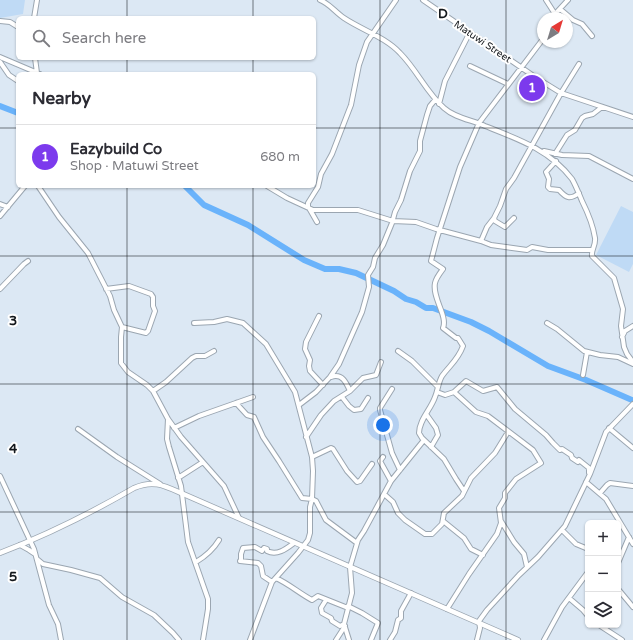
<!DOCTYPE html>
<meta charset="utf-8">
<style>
:root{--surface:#fff;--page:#f2f2f3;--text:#2b2b33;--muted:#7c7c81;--line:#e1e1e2;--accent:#7c3aed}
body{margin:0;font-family:"Varela Round",sans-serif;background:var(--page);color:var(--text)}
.controls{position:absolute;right:12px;bottom:12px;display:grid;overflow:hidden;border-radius:6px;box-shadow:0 1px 3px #0004}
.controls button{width:36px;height:36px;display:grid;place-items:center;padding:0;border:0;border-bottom:1px solid var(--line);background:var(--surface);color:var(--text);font:20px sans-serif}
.compass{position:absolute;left:537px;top:12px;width:36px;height:36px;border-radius:50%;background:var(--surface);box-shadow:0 1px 3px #0004;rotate:38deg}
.you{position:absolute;left:383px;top:425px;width:14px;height:14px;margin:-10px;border:3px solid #fff;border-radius:50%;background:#1a73e8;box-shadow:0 0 0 6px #1a73e833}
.badge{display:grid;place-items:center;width:26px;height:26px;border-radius:50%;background:var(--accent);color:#fff;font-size:13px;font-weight:700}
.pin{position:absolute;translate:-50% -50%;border:2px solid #fff;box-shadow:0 1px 4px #0006}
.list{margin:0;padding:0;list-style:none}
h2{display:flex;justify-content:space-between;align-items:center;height:52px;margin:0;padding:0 16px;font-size:17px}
h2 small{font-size:13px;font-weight:400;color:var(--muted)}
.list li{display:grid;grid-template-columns:26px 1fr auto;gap:12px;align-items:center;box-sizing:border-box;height:64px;padding:0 16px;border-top:1px solid var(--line)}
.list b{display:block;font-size:15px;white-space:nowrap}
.list p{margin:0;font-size:13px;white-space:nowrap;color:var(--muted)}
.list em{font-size:13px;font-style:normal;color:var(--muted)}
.icon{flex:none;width:22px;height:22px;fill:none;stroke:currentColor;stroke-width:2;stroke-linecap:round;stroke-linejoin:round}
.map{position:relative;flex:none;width:633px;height:640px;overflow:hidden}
.search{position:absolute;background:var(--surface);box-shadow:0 1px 3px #0004;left:16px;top:16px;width:300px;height:44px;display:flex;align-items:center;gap:10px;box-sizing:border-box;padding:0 14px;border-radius:6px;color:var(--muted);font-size:15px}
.panel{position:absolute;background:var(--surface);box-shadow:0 1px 3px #0004;left:16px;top:72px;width:300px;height:116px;border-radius:6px}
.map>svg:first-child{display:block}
.green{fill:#bfdaf5}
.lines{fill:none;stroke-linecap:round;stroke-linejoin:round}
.river{stroke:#6ab3fb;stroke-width:6}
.minor-casing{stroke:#9ba6b1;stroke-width:6}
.tertiary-casing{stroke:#9ba6b1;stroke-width:6}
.minor{stroke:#fff;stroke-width:4}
.tertiary{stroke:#fff;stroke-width:4.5}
.grid{fill:none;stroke:#14181c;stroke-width:1;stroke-opacity:0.55}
.labels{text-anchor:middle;stroke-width:4;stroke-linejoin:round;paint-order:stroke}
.street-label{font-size:10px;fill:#14181c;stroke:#fff}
.grid-label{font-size:13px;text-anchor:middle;font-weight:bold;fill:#14181c;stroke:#fff;stroke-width:4;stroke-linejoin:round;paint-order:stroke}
</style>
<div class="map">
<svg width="633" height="640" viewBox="0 0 633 640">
<rect width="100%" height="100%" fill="#dce8f4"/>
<path class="green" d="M 0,0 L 25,0 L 23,14 L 0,18 Z
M 621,206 L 633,212 L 633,264 L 629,272 L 596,255 Z"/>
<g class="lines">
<path class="river" d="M 0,106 L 18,113
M 185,186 L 204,205 L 248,225 L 304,260 L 325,269 L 339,269 L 356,273 L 394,291 L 406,299 L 416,302 L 426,308 L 433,308 L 471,322 L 489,331 L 548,366 L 586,380 L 632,400"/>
<defs>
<path id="minor" d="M 320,0 C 330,4 335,12 344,18 C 362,30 385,37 400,53 C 417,70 426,92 444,108 C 455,118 472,120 485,126 C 518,139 550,150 572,179 C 576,186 579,194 582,201 C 588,213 593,225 595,238 C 596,245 591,250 592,256 L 614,278 L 623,309 L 621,326 L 624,347 L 627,354 L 633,362
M 423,0 L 535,77 L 561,93 L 633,117
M 546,0 L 555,14
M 560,9 L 573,20 L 582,24 L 592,36
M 34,18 L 37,0
M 554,18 L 555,14 L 568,0
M 0,21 L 10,22 L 18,27
M 0,57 L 40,74
M 35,58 L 37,73
M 0,62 L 9,75 L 18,81
M 470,66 L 508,84
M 439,104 L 445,81 L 470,32
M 544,151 L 562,155 L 589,156 L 633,179
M 555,154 L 567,135 L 575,130 L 582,118 L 585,116 L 593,114 L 602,107
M 556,161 L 546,172 L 549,179 L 548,187 L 550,189 L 559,190 C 566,198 570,200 579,193
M 38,186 L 59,217 L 88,253 L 110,296 L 114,310 L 122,327 L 121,337 L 121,363 L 128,372 L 147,385 L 153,391 L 168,419 L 181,437 L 224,486 L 239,518
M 267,186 L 287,198 L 313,210 L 358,210 L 393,221 L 416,222 L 436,229 L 481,241 L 491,245 L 527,250 L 532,247 L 548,250 L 592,250
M 0,204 L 8,207
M 308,207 L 308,203 L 318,187 L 321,174 L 332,154 L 351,105 L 359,65 L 367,42 L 396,0
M 309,208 L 317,222
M 0,216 L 25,186
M 514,218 L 505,227 L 495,221 L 494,218 L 500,206 L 506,189 L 514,178 L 561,93 L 579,64
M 481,241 L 487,227 L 494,218
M 0,289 L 24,264 L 28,261
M 106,289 L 129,286 L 151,294 L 153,297 L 153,306 L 155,311 L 148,331 L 146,333 L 122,327
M 319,316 L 306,342 L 305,349 L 310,360 L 309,366 L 310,371 L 323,385
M 194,323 L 214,322 L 227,319 L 243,323 L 266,344 L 295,392 L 312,457 L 313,471 L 312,499 L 310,507 L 310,533 L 308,540 L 298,553 L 272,582 L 250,640
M 547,323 L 557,329 L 584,351 L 600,355 L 618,357 L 633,364
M 622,337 L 625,331 L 633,326
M 398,351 L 412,361 L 438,387
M 583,375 L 587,352
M 331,377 C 342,373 346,382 350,391
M 392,389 L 380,408 L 380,410 L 392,453 L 400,470
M 153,391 L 166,382 L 192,358 L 196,356 L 205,356 L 214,351
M 437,392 L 445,395 L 454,392 L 466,381 L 483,391 L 497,387 L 515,409 L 546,435 L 553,443 L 560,450 L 562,449 L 571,455 L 572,458 L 578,462 L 579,460 L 589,468 L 589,473
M 342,397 L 349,406 L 354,410 L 361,409 L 368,398
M 236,403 L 247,415 L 254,417 L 263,437 L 279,461 L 302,498 L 312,499 L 316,501 L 326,520 L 357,543
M 299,405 L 316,392 L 330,377 L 339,364 L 362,312 L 369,287 L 368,275 L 373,267 L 375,258 L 383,245 L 392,223 L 395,212 L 401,200 L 410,171 L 420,151 L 420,141 L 427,115 L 430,106 L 435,100
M 426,414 L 436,428 L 438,435 L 431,447
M 168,419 L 167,439 L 169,447 L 181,486 L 188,542 L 208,599 L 208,609 L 203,640
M 174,428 L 199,416 L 253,397
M 609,428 L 633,448
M 78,429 L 117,457 L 160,484
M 306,437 L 321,415 L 334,401 L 350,391 L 363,378 L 376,375 L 381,362
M 312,457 L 331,448 L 333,449 L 347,471 L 357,482 L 360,481 L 372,464
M 383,457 L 380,461 L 391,481
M 0,476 L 34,549 L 49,605 L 58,624 L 61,640
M 178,478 L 203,462
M 586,482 L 606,499 L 633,544
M 464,491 L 456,479 L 444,459 L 422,438 L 419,433 C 419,420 431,409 435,397 C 438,390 438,383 442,376 C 450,365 458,360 463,346 L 458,338 L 456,338 L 443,328 C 448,316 432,298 435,283 C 436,278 440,273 443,269 L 431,261 L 437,238 L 460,167 L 479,123 L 543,39
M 600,493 L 607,485 L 610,483 L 633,486
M 384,494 L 393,502 L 398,513 L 405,520 L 425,534 L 432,534 L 442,524 L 444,513 L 462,496 L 471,478 L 495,453 L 508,432
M 443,521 L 464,538 L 471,549 L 483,555
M 501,521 L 514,542 L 524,554 L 527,567
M 562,530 L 576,544 L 588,549
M 20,545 L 29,550 L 35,554
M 37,559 L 43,564 L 71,570 L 100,578 L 122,597 L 154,615 L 173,633 L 179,640
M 240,561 L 258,563 L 261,566 L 263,576 L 272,582
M 241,561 L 241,554 L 243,548 L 255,547 L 262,551 L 264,548 L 267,549 L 267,551 C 277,556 286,549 294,543
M 196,562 C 206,556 213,550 219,540
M 618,563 L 629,537
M 276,578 C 289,584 299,593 312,600 L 318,596 L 348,608
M 618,589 L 633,607
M 569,598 L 583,610 L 588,616
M 326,600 L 321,608 L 322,613 L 331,618 L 332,621 L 340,626 L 344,624
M 348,606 L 362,613 L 378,623 L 371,640
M 447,609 L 469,574 L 497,534 L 501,523 L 499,508 L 505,498 L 505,493 L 516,479 L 541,463 L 533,450 L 488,416 L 476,412 L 454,392
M 599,625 L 622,640
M 336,640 L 345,626
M 349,640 L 344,624 L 352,593 L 350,567 L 358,540 L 364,531 L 391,481 L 424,440
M 390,640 L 395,632 L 398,620 L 401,618 L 401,611 L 411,593
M 477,640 L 480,628 L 479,621 L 487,610 L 519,575 L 538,557 L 565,526 L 590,474 L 606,432 L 633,404
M 544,640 L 562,607 L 588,572"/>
<path id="tertiary" d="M 0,553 C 47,535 91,513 134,488 C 153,480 163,485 181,493 L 518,640"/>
</defs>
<use href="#minor" class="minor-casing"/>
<use href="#tertiary" class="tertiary-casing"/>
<use href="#minor" class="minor"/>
<use href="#tertiary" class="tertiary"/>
</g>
<path class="grid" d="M 127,0 L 127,18M 253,0 L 253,18M 380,0 L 380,640M 506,0 L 506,640M 127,58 L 127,74M 253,58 L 253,74M 0,128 L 18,128M 314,128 L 633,128M 127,186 L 127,640M 253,186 L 253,640M 0,256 L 633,256M 0,384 L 633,384M 0,512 L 633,512"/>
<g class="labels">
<g class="street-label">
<text transform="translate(483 41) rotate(34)" y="4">Matuwi Street</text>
</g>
</g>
<g class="grid-label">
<text x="443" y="18">D</text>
<text x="13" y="325">3</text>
<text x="13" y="453">4</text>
<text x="13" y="581">5</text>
</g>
</svg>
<div class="controls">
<button>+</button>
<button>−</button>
<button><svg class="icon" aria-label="layers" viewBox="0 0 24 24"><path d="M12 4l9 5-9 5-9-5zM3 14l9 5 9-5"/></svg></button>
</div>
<svg class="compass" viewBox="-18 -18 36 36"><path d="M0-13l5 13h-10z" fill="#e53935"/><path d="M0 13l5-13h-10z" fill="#7c7c81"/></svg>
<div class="you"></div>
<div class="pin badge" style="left:532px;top:88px">1</div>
<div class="search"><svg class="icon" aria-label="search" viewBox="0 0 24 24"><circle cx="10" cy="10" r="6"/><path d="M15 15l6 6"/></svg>Search here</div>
<section class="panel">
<h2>Nearby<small></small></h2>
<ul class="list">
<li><span class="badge">1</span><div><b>Eazybuild Co</b><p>Shop · Matuwi Street</p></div><em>680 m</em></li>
</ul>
</section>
</div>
